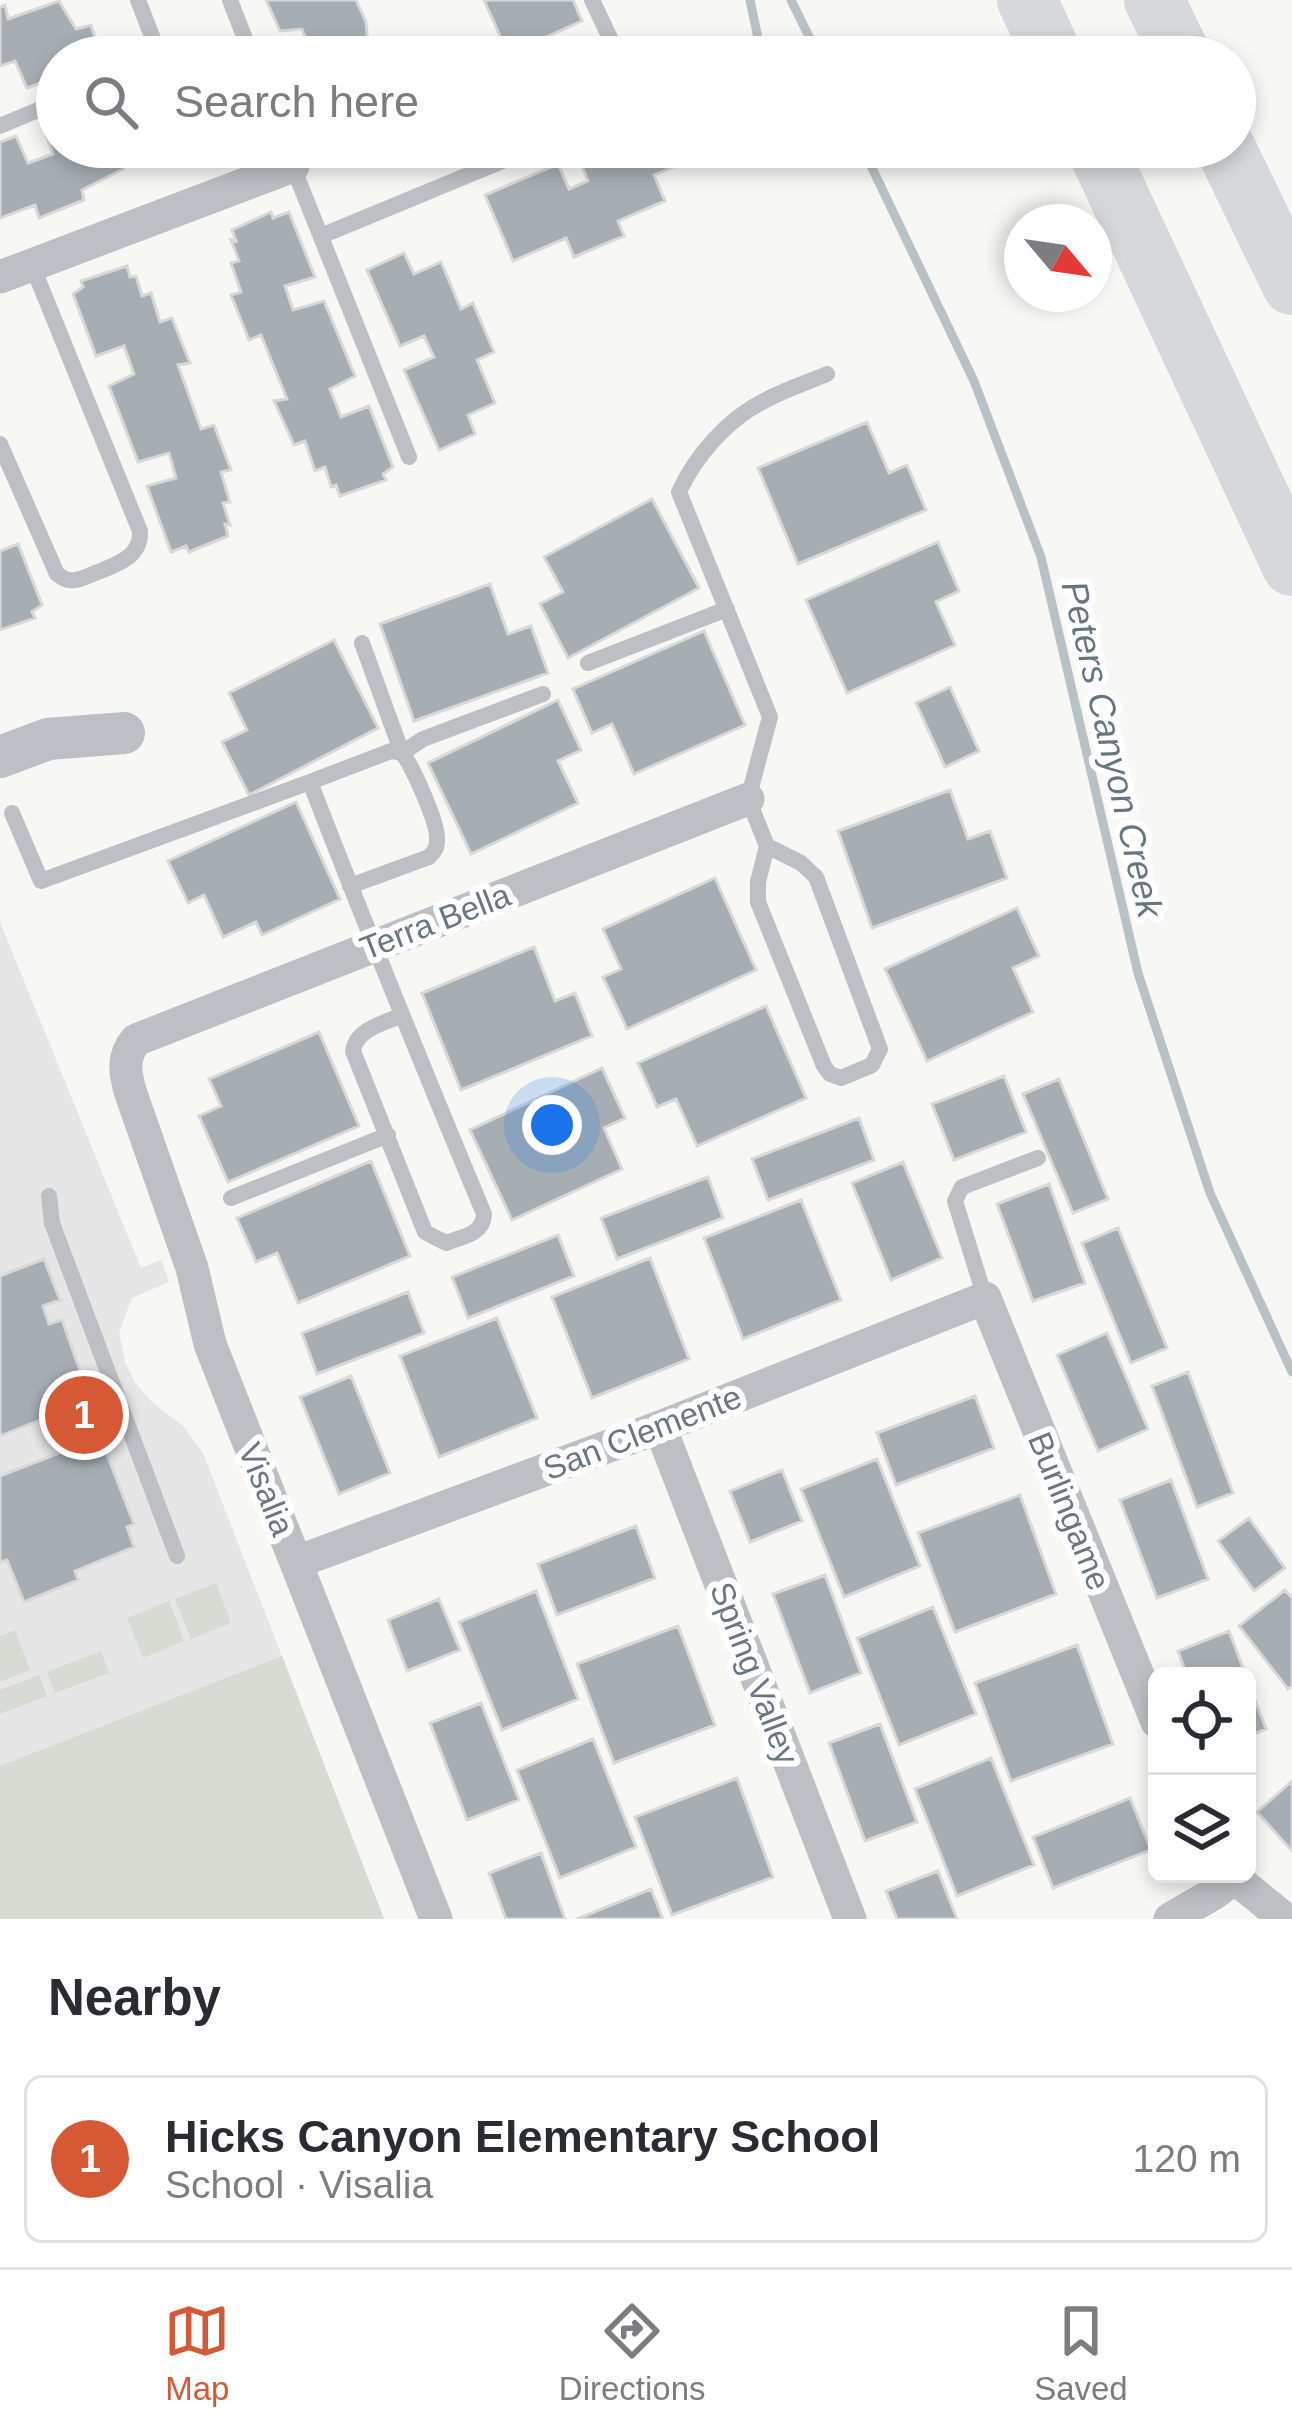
<!DOCTYPE html>
<meta charset="utf-8">
<style>
:root{--surface:#fff;--page:#f2f2f3;--text:#2b2b33;--muted:#7c7c81;--line:#e1e1e2;--accent:#d65935}
body{margin:0;font-family:Helvetica,sans-serif;background:var(--page);color:var(--text)}
.controls{position:absolute;right:36px;bottom:36px;display:grid;overflow:hidden;border-radius:18px;box-shadow:0 6px 18px #0003}
.controls button{width:108px;height:108px;display:grid;place-items:center;padding:0;border:0;border-bottom:3px solid var(--line);background:var(--surface);color:var(--text);font:60px sans-serif}
.compass{position:absolute;left:1004px;top:204px;width:108px;height:108px;border-radius:50%;background:var(--surface);box-shadow:0 6px 18px #0003;rotate:119deg}
.you{position:absolute;left:552px;top:1125px;width:42px;height:42px;margin:-30px;border:9px solid #fff;border-radius:50%;background:#1a73e8;box-shadow:0 0 0 18px #1a73e833}
.badge{display:grid;place-items:center;width:78px;height:78px;border-radius:50%;background:var(--accent);color:#fff;font-size:39px;font-weight:700}
.pin{position:absolute;translate:-50% -50%;border:6px solid #fff;box-shadow:0 3px 12px #0006}
.list{margin:0;padding:0;list-style:none}
h2{display:flex;justify-content:space-between;align-items:center;height:156px;margin:0;padding:0 48px;font-size:51px}
h2 small{font-size:39px;font-weight:400;color:var(--muted)}
.list li{display:grid;grid-template-columns:78px 1fr auto;gap:36px;align-items:center;box-sizing:border-box;height:168px;margin:0 24px 24px;padding:0 24px;border:3px solid var(--line);border-radius:18px}
.list b{display:block;font-size:45px;white-space:nowrap}
.list p{margin:0;font-size:39px;white-space:nowrap;color:var(--muted)}
.list em{font-size:39px;font-style:normal;color:var(--muted)}
.icon{flex:none;width:66px;height:66px;fill:none;stroke:currentColor;stroke-width:2;stroke-linecap:round;stroke-linejoin:round}
.map{position:relative;flex:none;width:1292px;height:1919px;overflow:hidden}
.search{position:absolute;background:var(--surface);box-shadow:0 6px 18px #0003;left:36px;right:36px;top:36px;height:132px;display:flex;align-items:center;gap:30px;box-sizing:border-box;padding:0 42px;border-radius:66px;color:var(--muted);font-size:45px}
.sheet{height:348px;background:var(--surface)}
nav{display:flex;justify-content:space-around;align-items:center;box-sizing:border-box;height:168px;border-top:3px solid var(--line);background:var(--surface);font-size:33px;color:var(--muted)}
nav a{display:grid;justify-items:center;gap:6px}
nav .on{color:var(--accent)}
.map>svg:first-child{display:block}
.built{fill:#e5e6e5}
.green{fill:#d7dbd4}
.lines{fill:none;stroke-linecap:round;stroke-linejoin:round}
.stream{stroke:#b8c2c6;stroke-width:9}
.building{fill:#a6aeb3;stroke:#d8d8d7;stroke-width:3}
.service{stroke:#bcc0c4;stroke-width:16}
.minor{stroke:#bcc0c4;stroke-width:33}
.tertiary{stroke:#bcc0c4;stroke-width:42}
.motorway{stroke:#d5d9dc;stroke-width:60}
.labels{text-anchor:middle;stroke-width:12;stroke-linejoin:round;paint-order:stroke}
.street-label{font-size:33px;fill:#687783;stroke:#fff}
.water-label{font-size:36px;font-style:italic;fill:#64777f;stroke:#fff}
</style>
<div class="map">
<svg width="1292" height="1919" viewBox="0 0 1292 1919">
<rect width="100%" height="100%" fill="#f7f7f4"/>
<path class="built" d="M 0,922 L 141,1268 L 161,1260 L 169,1282 L 132,1298 L 119,1332 L 125,1362 L 136,1384 L 152,1402 L 184,1427 L 203,1453 L 384,1919 L 0,1919 Z"/>
<path class="green" d="M 216,1583 L 231,1623 L 191,1639 L 175,1599 Z
M 169,1601 L 184,1641 L 143,1658 L 127,1618 Z
M 15,1630 L 30,1670 L 0,1682 L 0,1636 Z
M 101,1651 L 109,1673 L 55,1693 L 47,1672 Z
M 282,1656 L 384,1919 L 0,1919 L 0,1766 Z
M 39,1675 L 47,1696 L 0,1714 L 0,1690 Z"/>
<g class="lines">
<path class="stream" d="M 750,0 L 762,57
M 791,0 L 819,57
M 765,147 L 765,160
M 862,147 L 974,381 L 1041,557 L 1138,973 L 1210,1193 L 1292,1372"/>
</g>
<path class="building" d="M 266,0 L 356,0 L 366,22 L 369,57 L 285,57 L 284,55 L 308,44 L 302,29 L 280,31 Z
M 484,0 L 573,0 L 582,21 L 508,54 Z
M 59,1 L 76,29 L 91,25 L 101,57 L 57,57 L 57,77 L 27,88 L 15,61 L 0,66 L 0,7 L 5,5 L 8,19 Z
M 57,120 L 57,147 L 117,147 L 123,169 L 82,190 L 84,200 L 39,218 L 35,205 L 0,218 L 0,142 L 16,136 L 28,163 L 53,154 L 43,126 Z
M 608,147 L 668,147 L 676,166 L 654,175 L 665,201 L 618,221 L 624,236 L 574,257 L 566,238 L 513,261 L 485,195 L 558,164 L 569,189 L 588,181 L 579,159 Z
M 271,212 L 273,218 L 289,212 L 315,277 L 285,286 L 293,310 L 324,301 L 355,376 L 330,389 L 341,417 L 369,406 L 393,467 L 383,474 L 386,480 L 340,496 L 336,485 L 331,487 L 325,467 L 315,471 L 305,441 L 294,445 L 274,401 L 287,399 L 261,335 L 249,340 L 231,295 L 241,292 L 231,263 L 239,261 L 231,240 L 236,241 L 232,230 Z
M 404,253 L 414,274 L 441,262 L 461,309 L 473,303 L 494,352 L 477,360 L 495,403 L 468,415 L 475,434 L 439,450 L 404,370 L 434,357 L 424,336 L 400,346 L 367,270 Z
M 127,266 L 130,277 L 136,276 L 142,296 L 151,293 L 160,322 L 172,318 L 190,363 L 178,365 L 201,429 L 214,425 L 231,470 L 221,472 L 230,502 L 223,503 L 230,525 L 225,524 L 228,536 L 189,552 L 186,546 L 171,552 L 147,486 L 176,478 L 169,453 L 138,462 L 109,386 L 134,374 L 124,346 L 96,356 L 73,294 L 83,287 L 81,281 Z
M 867,422 L 889,473 L 907,465 L 926,510 L 798,564 L 758,468 Z
M 652,499 L 699,588 L 568,658 L 540,604 L 563,592 L 544,557 Z
M 938,542 L 959,591 L 936,602 L 955,645 L 847,693 L 806,600 Z
M 18,544 L 42,605 L 32,612 L 35,618 L 0,630 L 0,551 Z
M 490,584 L 508,634 L 531,626 L 548,673 L 414,721 L 380,624 Z
M 704,631 L 745,725 L 634,774 L 612,724 L 592,733 L 573,689 Z
M 334,640 L 378,728 L 249,795 L 222,742 L 247,730 L 229,693 Z
M 950,687 L 979,751 L 945,767 L 916,703 Z
M 558,700 L 581,750 L 558,761 L 578,803 L 471,854 L 428,763 Z
M 950,790 L 968,839 L 990,831 L 1007,878 L 872,928 L 838,831 Z
M 296,802 L 340,899 L 262,935 L 256,922 L 223,937 L 204,895 L 188,903 L 168,861 Z
M 715,878 L 756,970 L 627,1029 L 603,977 L 621,969 L 603,929 Z
M 1017,908 L 1039,956 L 1013,968 L 1033,1012 L 927,1061 L 885,969 Z
M 534,947 L 555,1001 L 575,993 L 592,1036 L 461,1090 L 422,993 Z
M 766,1006 L 806,1098 L 697,1146 L 676,1099 L 657,1107 L 638,1063 Z
M 319,1032 L 359,1126 L 228,1182 L 199,1116 L 221,1106 L 209,1079 Z
M 602,1068 L 625,1118 L 604,1128 L 622,1169 L 512,1220 L 470,1130 Z
M 1004,1076 L 1026,1132 L 954,1160 L 932,1104 Z
M 1059,1079 L 1108,1199 L 1073,1213 L 1023,1094 Z
M 859,1118 L 874,1160 L 768,1200 L 752,1159 Z
M 371,1161 L 410,1256 L 298,1303 L 277,1253 L 256,1262 L 237,1218 Z
M 903,1162 L 942,1258 L 891,1280 L 852,1183 Z
M 708,1177 L 723,1218 L 617,1259 L 601,1218 Z
M 1049,1184 L 1085,1283 L 1033,1301 L 997,1204 Z
M 801,1200 L 841,1300 L 743,1339 L 704,1238 Z
M 1118,1228 L 1167,1348 L 1131,1363 L 1082,1243 Z
M 558,1235 L 574,1276 L 468,1318 L 452,1277 Z
M 650,1258 L 689,1359 L 592,1398 L 552,1297 Z
M 44,1259 L 60,1300 L 43,1306 L 49,1324 L 62,1320 L 83,1379 L 72,1383 L 98,1449 L 104,1447 L 134,1524 L 127,1527 L 134,1547 L 75,1571 L 78,1580 L 24,1602 L 7,1560 L 0,1562 L 0,1476 L 75,1447 L 61,1412 L 0,1436 L 0,1276 Z
M 408,1292 L 424,1333 L 317,1374 L 302,1333 Z
M 497,1318 L 537,1418 L 439,1457 L 400,1356 Z
M 1107,1333 L 1148,1429 L 1098,1451 L 1057,1355 Z
M 1188,1372 L 1233,1493 L 1197,1507 L 1152,1386 Z
M 351,1376 L 390,1473 L 339,1494 L 300,1397 Z
M 975,1396 L 994,1448 L 896,1485 L 877,1433 Z
M 877,1459 L 920,1566 L 844,1597 L 801,1489 Z
M 782,1470 L 802,1521 L 750,1542 L 730,1491 Z
M 1171,1480 L 1208,1579 L 1157,1598 L 1120,1500 Z
M 1020,1495 L 1056,1594 L 955,1632 L 918,1533 Z
M 1249,1518 L 1285,1568 L 1254,1591 L 1218,1541 Z
M 636,1526 L 655,1578 L 557,1615 L 538,1564 Z
M 825,1575 L 861,1673 L 810,1693 L 773,1594 Z
M 1285,1590 L 1292,1598 L 1292,1686 L 1288,1689 L 1239,1626 Z
M 536,1591 L 578,1699 L 502,1730 L 459,1622 Z
M 439,1599 L 460,1650 L 407,1671 L 388,1620 Z
M 933,1607 L 976,1714 L 899,1745 L 857,1638 Z
M 678,1626 L 715,1725 L 614,1763 L 577,1664 Z
M 1229,1631 L 1246,1676 L 1187,1676 L 1178,1651 Z
M 1077,1645 L 1113,1744 L 1011,1781 L 975,1683 Z
M 1247,1679 L 1266,1729 L 1247,1737 Z
M 481,1703 L 519,1800 L 467,1820 L 430,1723 Z
M 880,1724 L 917,1822 L 865,1841 L 829,1743 Z
M 593,1739 L 636,1847 L 560,1878 L 517,1770 Z
M 991,1758 L 1034,1865 L 957,1896 L 915,1789 Z
M 737,1778 L 773,1877 L 672,1915 L 635,1817 Z
M 1292,1781 L 1292,1851 L 1257,1812 Z
M 1130,1798 L 1151,1850 L 1053,1888 L 1033,1837 Z
M 541,1853 L 565,1919 L 506,1919 L 489,1873 Z
M 938,1871 L 957,1919 L 897,1919 L 886,1891 Z
M 651,1889 L 663,1919 L 577,1919 Z"/>
<g class="lines">
<path class="service" d="M 138,0 L 160,57
M 230,0 L 252,57
M 592,0 L 619,57
M 0,126 L 57,102
M 285,147 L 409,457
M 321,236 L 536,147
M 0,444 L 57,574 C 65,579 66,581 75,580 C 84,579 94,573 103,570 C 122,562 141,555 140,531 L 32,265
M 362,643 L 402,753 L 423,739 L 543,694
M 588,663 L 727,609
M 310,782 L 391,751 L 402,753 C 413,767 438,823 437,839 C 437,849 435,850 429,857 L 350,886
M 12,813 L 41,881 L 310,782 C 366,927 424,1070 484,1214 C 483,1235 463,1236 446,1243 L 425,1232 L 353,1051 C 356,1029 383,1024 402,1015
M 767,846 L 758,882 L 758,902 L 824,1066 L 830,1074 L 841,1078 L 872,1065 L 880,1049 L 816,877 L 801,863 L 767,846 L 748,799 L 770,717 L 679,492 C 696,455 728,419 764,401 C 784,390 806,383 827,374
M 49,1196 L 52,1223 L 177,1556
M 231,1198 L 388,1135
M 985,1298 L 955,1201 L 962,1187 L 1038,1158"/>
<path class="minor" d="M 0,277 L 293,166
M 660,1427 L 850,1919
M 297,1562 L 660,1427 L 985,1298 L 1157,1722
M 1230,1874 L 1285,1919
M 436,1919 L 210,1344 L 192,1268 L 130,1091 C 125,1072 122,1057 136,1040 L 748,799
M 1170,1919 L 1213,1894 L 1233,1879"/>
<path class="tertiary" d="M 0,757 L 48,739 L 124,733"/>
<path class="motorway" d="M 1027,0 L 1053,57
M 1154,0 L 1182,57
M 1096,147 L 1292,566
M 1225,147 L 1292,285"/>
</g>
<g class="labels">
<g class="street-label">
<text transform="translate(435 921) rotate(-21)" y="12">Terra Bella</text>
<text transform="translate(642 1432) rotate(-21)" y="12">San Clemente</text>
<text transform="translate(267 1489) rotate(68)" y="12">Visalia</text>
<text transform="translate(1070 1511) rotate(68)" y="12">Burlingame</text>
<text transform="translate(755 1673) rotate(69)" y="12">Spring Valley</text>
</g>
<g class="water-label">
<text transform="translate(1113 749) rotate(77)" y="13">Peters Canyon Creek</text>
</g>
</g>
</svg>
<div class="controls">
<button><svg class="icon" aria-label="locate" viewBox="0 0 24 24"><circle cx="12" cy="12" r="6"/><path d="M12 2v4M12 18v4M2 12h4M18 12h4"/></svg></button>
<button><svg class="icon" aria-label="layers" viewBox="0 0 24 24"><path d="M12 4l9 5-9 5-9-5zM3 14l9 5 9-5"/></svg></button>
</div>
<svg class="compass" viewBox="-18 -18 36 36"><path d="M0-13l5 13h-10z" fill="#e53935"/><path d="M0 13l5-13h-10z" fill="#7c7c81"/></svg>
<div class="you"></div>
<div class="pin badge" style="left:84px;top:1415px">1</div>
<div class="search"><svg class="icon" aria-label="search" viewBox="0 0 24 24"><circle cx="10" cy="10" r="6"/><path d="M15 15l6 6"/></svg>Search here</div>
</div>
<section class="sheet">
<h2>Nearby<small></small></h2>
<ul class="list">
<li><span class="badge">1</span><div><b>Hicks Canyon Elementary School</b><p>School · Visalia</p></div><em>120 m</em></li>
</ul>
</section>
<nav>
<a class="on"><svg class="icon" aria-label="map" viewBox="0 0 24 24"><path d="M3 6l6-2 6 2 6-2v14l-6 2-6-2-6 2zM9 4v14M15 6v14"/></svg>Map</a>
<a><svg class="icon" aria-label="directions" viewBox="0 0 24 24"><path d="M12 3l9 9-9 9-9-9zM9 14v-3h6M13 9l2 2-2 2"/></svg>Directions</a>
<a><svg class="icon" aria-label="saved" viewBox="0 0 24 24"><path d="M7 4h10v16l-5-4-5 4z"/></svg>Saved</a>
</nav>
